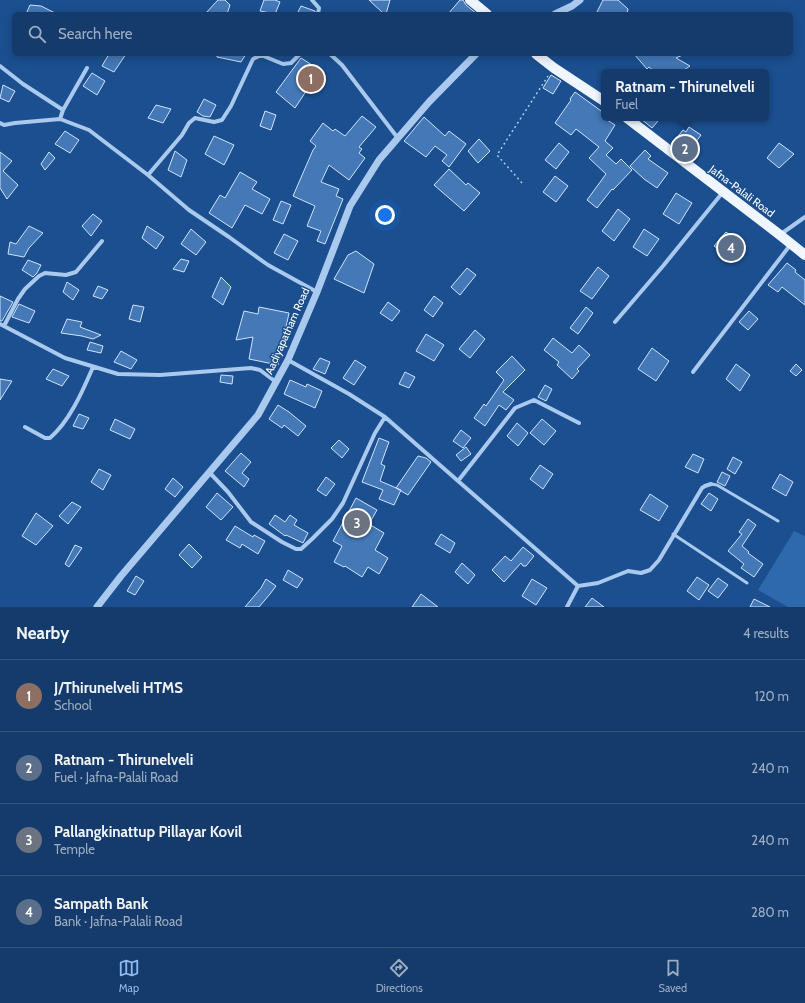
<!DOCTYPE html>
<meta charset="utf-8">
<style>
:root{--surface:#143b6b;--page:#214673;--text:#f1f3f6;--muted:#9dadc1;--line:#33557e;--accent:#90b9f0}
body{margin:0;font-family:Cabin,sans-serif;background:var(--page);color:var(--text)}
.you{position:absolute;left:385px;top:215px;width:14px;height:14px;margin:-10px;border:3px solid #fff;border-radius:50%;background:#1a73e8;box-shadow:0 0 0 6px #1a73e833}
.badge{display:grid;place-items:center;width:26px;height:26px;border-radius:50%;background:var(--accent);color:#fff;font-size:13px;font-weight:700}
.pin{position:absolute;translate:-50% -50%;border:2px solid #fff;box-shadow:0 1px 4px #0006}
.popup{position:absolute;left:601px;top:69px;width:168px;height:52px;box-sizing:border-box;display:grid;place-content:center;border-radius:6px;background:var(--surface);filter:drop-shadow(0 1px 3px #0005);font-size:13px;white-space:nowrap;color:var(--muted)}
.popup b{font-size:15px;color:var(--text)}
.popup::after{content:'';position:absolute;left:50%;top:100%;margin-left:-8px;border:8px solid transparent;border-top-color:var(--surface)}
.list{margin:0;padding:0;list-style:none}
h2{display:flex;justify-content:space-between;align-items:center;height:52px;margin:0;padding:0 16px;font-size:17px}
h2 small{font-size:13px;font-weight:400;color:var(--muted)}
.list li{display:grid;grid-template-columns:26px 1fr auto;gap:12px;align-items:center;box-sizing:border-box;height:72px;padding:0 16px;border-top:1px solid var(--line)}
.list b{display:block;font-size:15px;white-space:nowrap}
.list p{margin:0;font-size:13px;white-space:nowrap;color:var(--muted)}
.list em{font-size:13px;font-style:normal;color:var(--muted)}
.icon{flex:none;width:22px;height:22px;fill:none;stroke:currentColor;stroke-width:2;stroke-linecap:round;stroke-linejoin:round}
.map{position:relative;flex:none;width:805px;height:607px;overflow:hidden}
.search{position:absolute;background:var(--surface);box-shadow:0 2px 10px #0003;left:12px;right:12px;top:12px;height:44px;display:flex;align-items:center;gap:10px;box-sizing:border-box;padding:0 14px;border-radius:6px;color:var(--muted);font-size:15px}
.sheet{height:340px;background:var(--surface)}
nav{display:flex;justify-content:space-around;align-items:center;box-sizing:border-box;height:56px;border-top:1px solid var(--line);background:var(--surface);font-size:11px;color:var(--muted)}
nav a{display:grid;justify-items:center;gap:2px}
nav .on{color:var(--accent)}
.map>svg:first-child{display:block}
.green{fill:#2e69ad}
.building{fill:#4478b7;stroke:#cfe3fa}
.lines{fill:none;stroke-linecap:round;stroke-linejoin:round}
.path{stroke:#a9c9ee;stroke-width:1.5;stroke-dasharray:2 3;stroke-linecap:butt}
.service{stroke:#a9c9ee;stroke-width:3}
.minor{stroke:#a9c9ee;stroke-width:4}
.tertiary{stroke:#a9c9ee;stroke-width:7}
.primary{stroke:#f0f6ff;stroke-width:10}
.labels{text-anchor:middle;stroke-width:3;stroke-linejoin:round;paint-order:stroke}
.street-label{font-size:11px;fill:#fff;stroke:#1b4f8f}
</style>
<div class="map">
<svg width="805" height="607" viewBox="0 0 805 607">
<rect width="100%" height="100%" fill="#1b4f8f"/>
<path class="green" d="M 794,531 L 805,536 L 805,607 L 788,607 L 758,590 Z"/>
<path class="building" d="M 218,0 L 225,0 L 230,5 L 227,14 L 205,14 Z
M 264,0 L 275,0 L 280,2 L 275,14 L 260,11 Z
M 369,0 L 390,0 L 386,14 L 384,14 Z
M 460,0 L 463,0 L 466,5 L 477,14 L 448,14 Z
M 603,0 L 618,0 L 628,9 L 627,14 L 596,14 Z
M 30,5 L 41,6 L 57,14 L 26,14 Z
M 301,6 L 315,11 L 315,14 L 297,14 Z
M 109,54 L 126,54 L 114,72 L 102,66 Z
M 217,54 L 246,54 L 241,62 L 217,57 Z
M 634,54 L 685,54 L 676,58 L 690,66 L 681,72 L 655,72 L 649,67 L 647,69 Z
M 301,58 L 320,70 L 295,108 L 276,92 Z
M 92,73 L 105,81 L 97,95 L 83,86 Z
M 551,75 L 561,81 L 553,94 L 543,88 Z
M 3,85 L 15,91 L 9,102 L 0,98 Z
M 575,92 L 604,113 L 604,118 L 615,125 L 605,141 L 613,148 L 606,155 L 616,164 L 621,159 L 632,170 L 613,190 L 612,189 L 597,208 L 587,200 L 606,174 L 589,158 L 599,147 L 576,129 L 571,135 L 555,123 L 571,100 L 570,99 Z
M 204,99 L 216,105 L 210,117 L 203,116 L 197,112 Z
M 156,105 L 171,109 L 163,123 L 148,118 Z
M 265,111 L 276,115 L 271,130 L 260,126 Z
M 362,116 L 376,127 L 359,147 L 362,149 L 359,153 L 365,158 L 349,180 L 329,165 L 321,182 L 339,189 L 336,196 L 343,199 L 325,244 L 317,241 L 321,231 L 307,226 L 315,206 L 293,196 L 313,150 L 316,146 L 310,141 L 323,123 L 333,131 L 335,129 L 345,136 Z
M 424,117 L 445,136 L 449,131 L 466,144 L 449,167 L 442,161 L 447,155 L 435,146 L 426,157 L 404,141 Z
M 640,118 L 654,118 L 658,121 L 652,128 Z
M 689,127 L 701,135 L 689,151 L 675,140 L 683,130 L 686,132 Z
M 65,131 L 79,140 L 70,153 L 55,144 Z
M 214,136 L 234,145 L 224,165 L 205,154 Z
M 479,139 L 490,151 L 478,163 L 468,151 Z
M 559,143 L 569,152 L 556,169 L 545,160 Z
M 779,143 L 794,154 L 779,168 L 767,158 Z
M 645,150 L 651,156 L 648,159 L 668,173 L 657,188 L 644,179 L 630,166 Z
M 175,151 L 187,160 L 181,177 L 168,170 Z
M 0,152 L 12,161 L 3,171 L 18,185 L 7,199 L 0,188 Z
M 49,152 L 55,158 L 45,170 L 41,164 Z
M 449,169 L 466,185 L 468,183 L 480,193 L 464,211 L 434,185 Z
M 240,172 L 257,182 L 252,189 L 270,199 L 262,214 L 245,205 L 232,228 L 209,213 L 220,195 L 225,198 Z
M 555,176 L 568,186 L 556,202 L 543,192 Z
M 676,193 L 692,203 L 679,224 L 663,214 Z
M 281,201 L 291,205 L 283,224 L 273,220 Z
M 618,209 L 630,219 L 614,241 L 602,231 Z
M 93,214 L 102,221 L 91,236 L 82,226 Z
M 29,226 L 43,233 L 29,248 L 24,257 L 8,254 L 10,242 L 16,244 Z
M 147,226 L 164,237 L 156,249 L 142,238 Z
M 191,229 L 206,242 L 196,255 L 181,244 Z
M 644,229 L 659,239 L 647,256 L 633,247 Z
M 726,232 L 737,240 L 730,257 L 714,246 Z
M 284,234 L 298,241 L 288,260 L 274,253 Z
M 356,251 L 374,264 L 364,293 L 334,279 L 348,255 Z
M 181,259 L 189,261 L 184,272 L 173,269 Z
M 28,260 L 41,265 L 37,273 L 33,277 L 22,270 Z
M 787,263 L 796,270 L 795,272 L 805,280 L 805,305 L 782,287 L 778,292 L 768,285 Z
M 598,267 L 609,276 L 592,299 L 580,291 Z
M 467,268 L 476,275 L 460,295 L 451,287 Z
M 221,277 L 231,287 L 223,305 L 212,297 Z
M 67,282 L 79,290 L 73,300 L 63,292 Z
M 98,286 L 108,290 L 102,299 L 93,296 Z
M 0,296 L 13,302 L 2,321 L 0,321 Z
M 434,296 L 443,303 L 433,317 L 424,310 Z
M 388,302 L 400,311 L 392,321 L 380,313 Z
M 19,304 L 35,311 L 29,323 L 12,317 Z
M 133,305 L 144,307 L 140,322 L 129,319 Z
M 259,307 L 289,313 L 278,365 L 249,359 L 253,337 L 236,340 L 244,311 L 258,314 Z
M 586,307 L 593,313 L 578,334 L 570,328 Z
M 749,311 L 758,319 L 748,330 L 739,322 Z
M 67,319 L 82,322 L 80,327 L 101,335 L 93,339 L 82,336 L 61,333 Z
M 475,330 L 485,339 L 470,358 L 459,349 Z
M 426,334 L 444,345 L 434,361 L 416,351 Z
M 553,338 L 572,353 L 579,345 L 590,355 L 577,369 L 579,371 L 572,379 L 557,365 L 559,362 L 544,350 Z
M 90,342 L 103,346 L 101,353 L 87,350 Z
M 652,348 L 669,361 L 656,381 L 638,369 Z
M 121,351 L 137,360 L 131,369 L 114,362 Z
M 512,356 L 525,370 L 503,392 L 514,400 L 506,410 L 499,405 L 485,426 L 474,418 L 484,404 L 486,406 L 504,380 L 496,372 Z
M 320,358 L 330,362 L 325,374 L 313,369 Z
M 355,360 L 366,367 L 354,385 L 343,378 Z
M 736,364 L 750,375 L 740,391 L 726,379 Z
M 796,364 L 802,370 L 796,376 L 790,371 Z
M 53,369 L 69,376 L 62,386 L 46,379 Z
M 405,372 L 415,377 L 409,388 L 399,384 Z
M 221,375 L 233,376 L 232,384 L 220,382 Z
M 0,379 L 12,381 L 0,400 Z
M 290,380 L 306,387 L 307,384 L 322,391 L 315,408 L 284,394 Z
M 545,385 L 552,389 L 546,401 L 538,397 Z
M 278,405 L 289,412 L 306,426 L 298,436 L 284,425 L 282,428 L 269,419 Z
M 79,414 L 89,418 L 83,429 L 73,426 Z
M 115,419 L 135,429 L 130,439 L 110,430 Z
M 542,419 L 556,431 L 544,445 L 530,433 Z
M 517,423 L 528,433 L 518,446 L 507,436 Z
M 461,430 L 471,438 L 463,448 L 453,441 Z
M 379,438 L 389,442 L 381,464 L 385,466 L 380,481 L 401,490 L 394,505 L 379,499 L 383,490 L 362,482 Z
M 339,440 L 349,449 L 342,458 L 331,448 Z
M 466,447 L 471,454 L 461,461 L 456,455 Z
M 241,453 L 251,462 L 242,473 L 249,479 L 244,487 L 225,471 Z
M 693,454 L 704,459 L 698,473 L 685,467 Z
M 418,456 L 426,458 L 431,462 L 408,495 L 396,488 Z
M 733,457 L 742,462 L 735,474 L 727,469 Z
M 540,465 L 553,474 L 543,489 L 530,479 Z
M 99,469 L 111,475 L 103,490 L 91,482 Z
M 722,472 L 730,476 L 725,486 L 717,482 Z
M 780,474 L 793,482 L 786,496 L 772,488 Z
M 326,477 L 335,484 L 326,496 L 317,490 Z
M 173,478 L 183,487 L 175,497 L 165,489 Z
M 217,493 L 233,507 L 221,520 L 206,507 Z
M 709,493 L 718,499 L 711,511 L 701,504 Z
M 650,494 L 668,506 L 659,521 L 640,510 Z
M 356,498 L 377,510 L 369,524 L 384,533 L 375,550 L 388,558 L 379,574 L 368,567 L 362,577 L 345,566 L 344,567 L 334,562 L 342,546 L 333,541 Z
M 72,502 L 81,507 L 68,524 L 59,516 Z
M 36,513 L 53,526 L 36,545 L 22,536 Z
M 275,515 L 285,522 L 290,515 L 297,520 L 294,525 L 308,533 L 303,543 L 286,535 L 285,536 L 269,524 Z
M 748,519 L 756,525 L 742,546 L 749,552 L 748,553 L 763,564 L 754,577 L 741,568 L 744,564 L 728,551 L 742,534 L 739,532 Z
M 235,526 L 253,537 L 254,535 L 265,541 L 258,554 L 242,544 L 240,548 L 226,540 Z
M 441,534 L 455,543 L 450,553 L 435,544 Z
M 189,544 L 202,557 L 192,568 L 179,555 Z
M 75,545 L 82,548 L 69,567 L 65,564 Z
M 523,547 L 534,556 L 526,566 L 523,566 L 521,563 L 504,582 L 492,570 L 505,556 L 511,561 Z
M 462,563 L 475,575 L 468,584 L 455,572 Z
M 288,570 L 303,579 L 297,588 L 283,580 Z
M 136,576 L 144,581 L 135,595 L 127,591 Z
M 697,577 L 709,585 L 699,600 L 687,591 Z
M 718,578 L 728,585 L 718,598 L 708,591 Z
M 266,579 L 276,586 L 270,594 L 259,607 L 245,607 L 261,588 Z
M 532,579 L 547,588 L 536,605 L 522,596 Z
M 421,594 L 438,607 L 412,607 Z
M 592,598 L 604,607 L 585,607 Z
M 754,599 L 770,607 L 750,607 Z"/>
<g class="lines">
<path class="path" d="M 522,183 L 497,155 L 548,76"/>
<path class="service" d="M 711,484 L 717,485 L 778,521
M 673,534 L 747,583"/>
<path class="minor" d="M 312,0 L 319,8 L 318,14
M 330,54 L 342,65 L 397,137
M 0,66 L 23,84 L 63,110
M 60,119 L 63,110 L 87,68
M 0,123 L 4,125 L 15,123 L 60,119 L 89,130 L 148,175 L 189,210 L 229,237 L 268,265 L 317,292
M 148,175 L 182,135 L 189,123 L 195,118 L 214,122 L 222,120 L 231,106 L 253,59 L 261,55 L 283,64 L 291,63 L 300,54
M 781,234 L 805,217
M 615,322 L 663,266 L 723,192
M 0,324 L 65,358 L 118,374 L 160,375 L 251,368 L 260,370 L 276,382
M 4,326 L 18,299 L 25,289 L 39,276 L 45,273 L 66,275 L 76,272 L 102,241
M 288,360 L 349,394 L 385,417 L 578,586 L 567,607
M 693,372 L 791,244
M 25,427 L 45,438 L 50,438 C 70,421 83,390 93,367
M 209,472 L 228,492 L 251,522 L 282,542 L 296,549 L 301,549 L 312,539 L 332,519 L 343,503 L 375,433 L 385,417
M 458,481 L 515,408 L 534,400 L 579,423
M 578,586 L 598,583 L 628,571 L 641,573 L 650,570 L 659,560 L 702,488 L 705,486 L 711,484"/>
<path class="tertiary" d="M 555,14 L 572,6 L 580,0
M 97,607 L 121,576 L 258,415 L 288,360 L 317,292 L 350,206 L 379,160 L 429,102 L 476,54"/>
<path class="primary" d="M 470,0 L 487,14
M 536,54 L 554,68 L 604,101
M 627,118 L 780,235 L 805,255"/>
</g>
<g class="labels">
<g class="street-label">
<text transform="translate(742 191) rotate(37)" y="4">Jafna-Palali Road</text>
<text transform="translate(287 331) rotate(-66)" y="4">Aadiyapatham Road</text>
</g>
</g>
</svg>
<div class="you"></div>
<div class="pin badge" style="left:311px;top:79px;background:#8d6e63">1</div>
<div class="pin badge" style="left:685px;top:149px;background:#5c6f8a">2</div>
<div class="popup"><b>Ratnam - Thirunelveli</b>Fuel</div>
<div class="pin badge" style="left:357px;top:523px;background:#6b7280">3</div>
<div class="pin badge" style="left:731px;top:248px;background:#5c6f8a">4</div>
<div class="search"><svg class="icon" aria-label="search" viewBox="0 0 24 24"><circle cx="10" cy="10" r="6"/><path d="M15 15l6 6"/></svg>Search here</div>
</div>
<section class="sheet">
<h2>Nearby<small>4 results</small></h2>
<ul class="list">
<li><span class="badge" style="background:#8d6e63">1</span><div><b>J/Thirunelveli HTMS</b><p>School</p></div><em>120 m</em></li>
<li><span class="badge" style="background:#5c6f8a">2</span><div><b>Ratnam - Thirunelveli</b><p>Fuel · Jafna-Palali Road</p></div><em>240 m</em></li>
<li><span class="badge" style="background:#6b7280">3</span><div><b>Pallangkinattup Pillayar Kovil</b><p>Temple</p></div><em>240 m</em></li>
<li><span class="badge" style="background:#5c6f8a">4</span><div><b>Sampath Bank</b><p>Bank · Jafna-Palali Road</p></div><em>280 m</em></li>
</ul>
</section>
<nav>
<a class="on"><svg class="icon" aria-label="map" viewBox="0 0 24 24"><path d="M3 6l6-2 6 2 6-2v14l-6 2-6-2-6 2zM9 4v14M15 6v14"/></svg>Map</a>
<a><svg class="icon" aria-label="directions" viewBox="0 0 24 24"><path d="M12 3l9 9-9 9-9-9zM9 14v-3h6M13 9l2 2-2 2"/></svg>Directions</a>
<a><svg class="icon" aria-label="saved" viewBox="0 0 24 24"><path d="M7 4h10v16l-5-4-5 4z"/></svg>Saved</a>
</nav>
